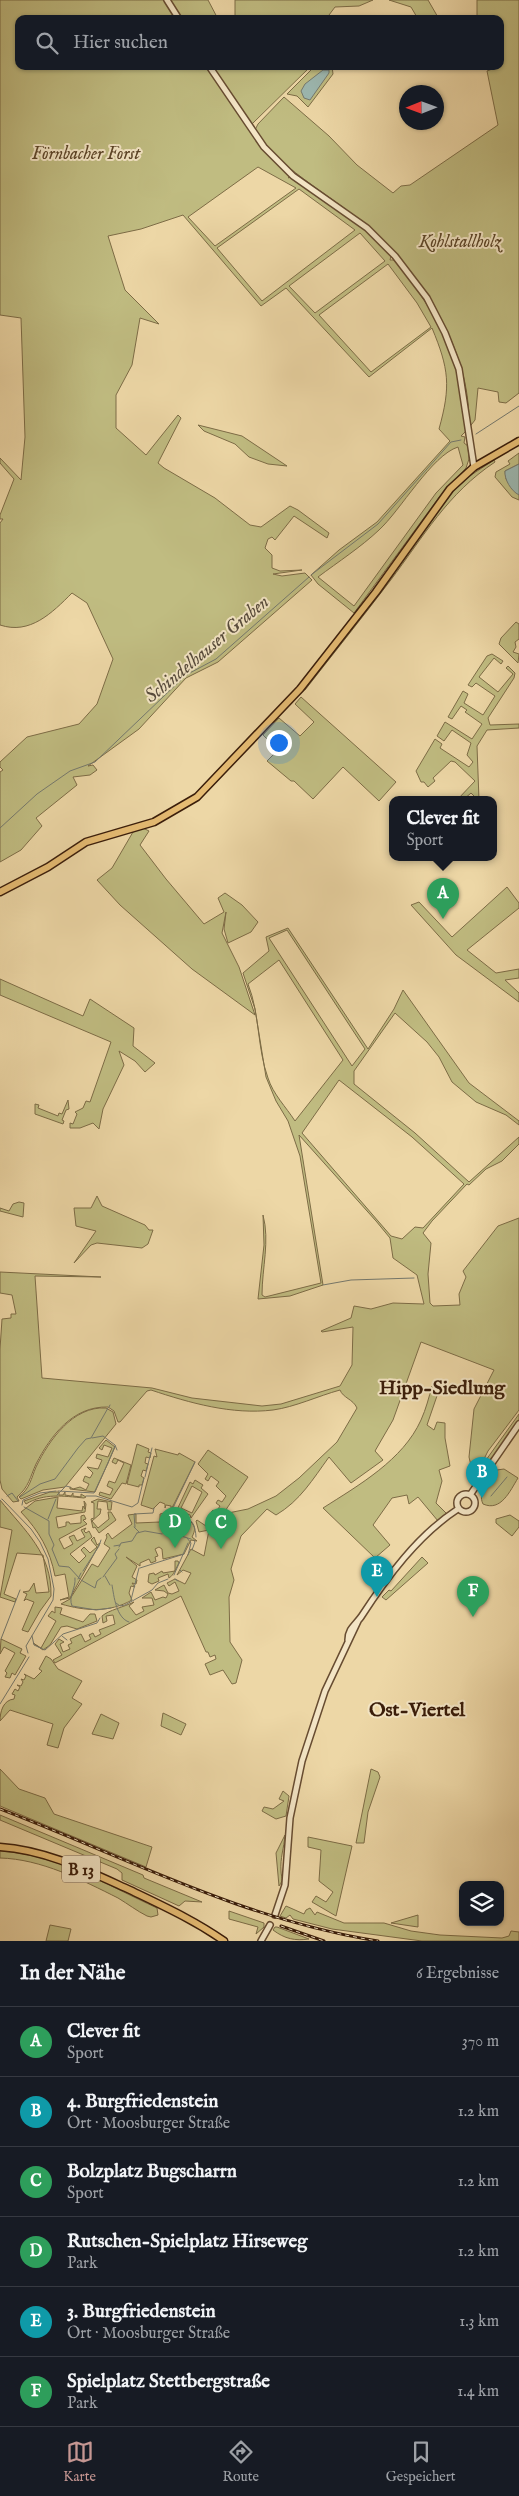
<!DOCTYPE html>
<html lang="de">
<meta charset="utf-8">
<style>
:root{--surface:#171b24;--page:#20242c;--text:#f1f3f6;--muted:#9ea1a6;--line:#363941;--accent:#c59692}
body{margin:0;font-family:"IM FELL English",serif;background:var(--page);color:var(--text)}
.controls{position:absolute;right:15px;bottom:15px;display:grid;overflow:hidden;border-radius:10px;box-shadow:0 1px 4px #0004}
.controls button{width:45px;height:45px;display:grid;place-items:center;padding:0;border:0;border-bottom:1px solid var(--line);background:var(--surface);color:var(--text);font:25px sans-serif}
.compass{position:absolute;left:399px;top:85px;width:45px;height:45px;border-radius:50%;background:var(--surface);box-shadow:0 1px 4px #0004;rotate:269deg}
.you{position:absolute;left:278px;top:742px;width:18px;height:18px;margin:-12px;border:4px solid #fff;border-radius:50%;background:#1a73e8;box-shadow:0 0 0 8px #1a73e833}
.badge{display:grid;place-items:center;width:32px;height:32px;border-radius:50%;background:var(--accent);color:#fff;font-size:16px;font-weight:700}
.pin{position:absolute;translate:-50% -41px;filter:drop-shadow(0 1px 2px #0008)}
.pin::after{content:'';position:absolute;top:26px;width:18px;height:15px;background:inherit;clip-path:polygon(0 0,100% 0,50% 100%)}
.popup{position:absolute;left:389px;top:796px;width:108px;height:65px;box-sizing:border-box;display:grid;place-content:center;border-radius:10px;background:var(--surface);filter:drop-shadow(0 1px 4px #0005);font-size:16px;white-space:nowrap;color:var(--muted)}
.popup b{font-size:19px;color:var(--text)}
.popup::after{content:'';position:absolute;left:50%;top:100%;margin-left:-10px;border:10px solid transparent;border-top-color:var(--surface)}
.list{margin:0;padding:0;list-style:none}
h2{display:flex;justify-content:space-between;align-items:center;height:65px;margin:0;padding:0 20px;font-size:21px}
h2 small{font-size:16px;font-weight:400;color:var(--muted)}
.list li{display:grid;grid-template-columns:32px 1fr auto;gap:15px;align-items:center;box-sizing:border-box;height:70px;padding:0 20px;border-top:1px solid var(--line)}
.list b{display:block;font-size:19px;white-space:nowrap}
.list p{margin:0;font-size:16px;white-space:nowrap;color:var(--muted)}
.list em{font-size:16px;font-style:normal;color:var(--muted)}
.icon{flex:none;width:28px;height:28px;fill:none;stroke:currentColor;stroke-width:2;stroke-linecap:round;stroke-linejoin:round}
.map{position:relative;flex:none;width:519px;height:1941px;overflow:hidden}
.search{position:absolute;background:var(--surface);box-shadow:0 1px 4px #0004;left:15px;right:15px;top:15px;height:55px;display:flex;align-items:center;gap:12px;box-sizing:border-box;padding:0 18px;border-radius:10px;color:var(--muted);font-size:19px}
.sheet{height:485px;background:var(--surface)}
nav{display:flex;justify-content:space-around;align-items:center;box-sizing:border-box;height:70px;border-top:1px solid var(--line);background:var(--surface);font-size:14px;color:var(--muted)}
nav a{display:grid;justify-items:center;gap:2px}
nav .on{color:var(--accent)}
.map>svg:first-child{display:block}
.green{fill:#c0bc81;stroke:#7d6c46;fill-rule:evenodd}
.water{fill:#9cb7b0;stroke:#75796e}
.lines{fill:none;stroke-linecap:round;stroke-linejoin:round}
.stream{stroke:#75796e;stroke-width:1}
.minor-casing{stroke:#674c31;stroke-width:8}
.major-casing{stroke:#3a1d0a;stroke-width:9}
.minor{stroke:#f3e5c5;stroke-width:5}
.major{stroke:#e6bc73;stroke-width:6}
.rail-casing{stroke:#3a1d0a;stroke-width:3}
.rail{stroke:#f3e5c5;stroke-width:1;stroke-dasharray:4;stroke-linecap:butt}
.labels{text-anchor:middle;stroke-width:4;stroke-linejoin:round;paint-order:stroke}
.shield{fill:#f3e5c5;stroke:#725942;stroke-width:1}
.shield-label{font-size:16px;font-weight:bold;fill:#3a1d0a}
.park-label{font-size:18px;font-style:italic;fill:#5c4528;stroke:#f3e5c5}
.water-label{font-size:19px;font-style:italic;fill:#574b3c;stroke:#f3e5c5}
.quarter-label{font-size:20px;font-weight:bold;fill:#3a1d0a;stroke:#f3e5c5}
</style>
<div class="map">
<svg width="519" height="1941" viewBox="0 0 519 1941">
<rect width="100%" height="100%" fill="#edd7a6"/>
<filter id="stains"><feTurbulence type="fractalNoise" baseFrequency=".004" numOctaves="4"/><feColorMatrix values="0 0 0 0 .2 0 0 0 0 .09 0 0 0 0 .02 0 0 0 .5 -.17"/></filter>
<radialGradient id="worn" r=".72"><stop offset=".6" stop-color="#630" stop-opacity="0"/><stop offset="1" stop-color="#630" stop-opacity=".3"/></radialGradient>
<path class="green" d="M 0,0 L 165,0 L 176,19 L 19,19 L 19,66 L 207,66 L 260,146 L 290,176 L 288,178 L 293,176 L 358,221 L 391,256 L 390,260 L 394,260 C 421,292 445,329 456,370 C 462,390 463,411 466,431 L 461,436 L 465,437 L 464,443 L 468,446 L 469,459 L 466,468 L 440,496 L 354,613 L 318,584 L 311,575 L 339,550 L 377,522 L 450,441 L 439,429 C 451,386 449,369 432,328 L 369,377 L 286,288 L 261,306 L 183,215 L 141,229 L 108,236 L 125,290 L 159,324 L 140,318 L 132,365 L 116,395 L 116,428 L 146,455 L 178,415 L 181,418 L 158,463 L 164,468 L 215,498 L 250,525 L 261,527 L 290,506 L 298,510 L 329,533 L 327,538 L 294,516 L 275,540 L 272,537 L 268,539 L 265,548 L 272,555 L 272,568 L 280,571 L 302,570 L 273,574 L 282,576 L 305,573 L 312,580 L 218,662 L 186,678 L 139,729 L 88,766 L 93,765 L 97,770 L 90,775 L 73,777 L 77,785 L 36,818 L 42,826 L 21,850 L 0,862 L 0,772 L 3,770 L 0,767 L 0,762 L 27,737 L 79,724 L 97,704 L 113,659 L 87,603 L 72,593 C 52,613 30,635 0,625 L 0,523 L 3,519 L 0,519 L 0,515 L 14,479 L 0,463 L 0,458 L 21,480 L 25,437 L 21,318 L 0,315 ZM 258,167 L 296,188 L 215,246 L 188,217 ZM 299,189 L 355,230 L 262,301 L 217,248 ZM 360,233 L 385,261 L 315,313 L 289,286 ZM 388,264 L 417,303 L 431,327 L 371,372 L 319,315 ZM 458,447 L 463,465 L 436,493 L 354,606 L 318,577 C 338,562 361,547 379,530 C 400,511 432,455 458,447 Z
M 170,0 L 208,0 L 218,19 L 182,19 Z
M 235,0 L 373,0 L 359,6 L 335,7 L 326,19 L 235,19 Z
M 389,0 L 428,0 L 439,19 L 418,19 L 411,7 Z
M 477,0 L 519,0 L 519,393 L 506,403 L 499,402 L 498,392 L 478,388 L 475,420 L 468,429 C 475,360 423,276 374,232 C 334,196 287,175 254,132 L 258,124 L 284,97 L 329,136 L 357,165 L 393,193 L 401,186 L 410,185 L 498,125 L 487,71 L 500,66 L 500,19 L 477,19 Z
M 212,66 L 311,66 L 252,124 Z
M 315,66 L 332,66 L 333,74 L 308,107 L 297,96 L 287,94 Z
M 198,425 L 242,436 L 287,466 L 268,464 L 249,457 L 235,444 L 204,431 Z
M 519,453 L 519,464 L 505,471 L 506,479 L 519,495 L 519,500 L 512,497 L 495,477 L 496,472 L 510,464 L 508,461 Z
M 494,460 L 495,462 C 447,494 424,536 390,581 C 362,618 333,654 305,690 L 303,690 L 442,503 L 465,479 Z
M 516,622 L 519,624 L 519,639 L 515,642 L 516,647 L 513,652 L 519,654 L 518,663 L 499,644 L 501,638 Z
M 492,654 L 503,661 L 501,664 L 494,658 L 479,677 L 498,692 L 513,674 L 506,668 L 508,666 L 515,673 L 514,678 L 488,718 L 490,725 L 519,724 L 519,728 L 487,730 L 477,746 L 479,800 L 474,800 L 476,798 L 471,793 L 463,800 L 457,800 L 475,781 L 455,762 L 451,761 L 433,778 L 435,781 L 428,787 L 424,782 L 421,782 L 416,771 L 435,739 L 442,744 L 440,748 L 469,767 L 473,762 L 467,755 L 471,743 L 452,730 L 444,741 L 437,736 L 445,722 L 472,739 L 482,724 L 465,712 L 467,710 L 461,706 L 452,719 L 448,717 L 463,691 L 468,694 L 464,703 L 483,715 L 495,696 L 476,683 L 472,687 L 468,685 L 487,656 Z
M 301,697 L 396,782 L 379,801 L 343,767 L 313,799 L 294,781 L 291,781 L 267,761 L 278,750 L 263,735 L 279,718 L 300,736 L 314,722 L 295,704 Z
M 143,828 L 149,831 L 140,845 L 166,879 L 204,924 L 224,912 L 218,898 L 225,893 L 242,905 L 258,922 L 251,932 L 228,943 L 224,929 L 226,912 L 222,933 L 239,967 L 255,1015 L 192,969 L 120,905 L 97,880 L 112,868 L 133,832 Z
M 507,887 L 519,903 L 519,908 L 467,950 L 496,973 L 519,969 L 519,978 L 505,980 L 519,993 L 519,1002 L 456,955 L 411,905 L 419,902 L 452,937 Z
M 288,928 L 368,1049 L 394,1009 L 403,990 L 469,1083 L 519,1121 L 519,1125 L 506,1115 L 476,1102 L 452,1082 L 439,1057 L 427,1042 L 395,1013 L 354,1071 L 354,1084 L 415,1133 L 469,1182 L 519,1137 L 519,1144 L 502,1161 L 486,1169 L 469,1185 L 467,1184 L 432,1221 L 423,1233 L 431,1243 L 428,1274 L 430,1303 L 433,1306 L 460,1305 L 459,1294 L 466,1277 L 463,1271 L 498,1226 L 519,1218 L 519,1410 L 488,1451 L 474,1479 L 469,1457 L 474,1409 L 494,1370 L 421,1342 L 393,1420 L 375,1451 L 383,1460 L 351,1483 L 329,1457 C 313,1479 300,1501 276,1515 L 267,1509 L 241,1536 L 231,1569 L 234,1580 L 229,1597 L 230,1642 L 242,1660 L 236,1683 L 232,1684 L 223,1670 L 210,1675 L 205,1664 L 216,1659 L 215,1655 L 210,1657 L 208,1652 L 206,1652 L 181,1596 L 55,1663 L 53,1660 L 62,1655 L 55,1644 L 59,1639 L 64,1642 L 60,1644 L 63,1652 L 70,1649 L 68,1645 L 72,1643 L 70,1639 L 81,1634 L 85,1642 L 91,1639 L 89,1635 L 93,1633 L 95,1637 L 101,1634 L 99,1630 L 115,1624 L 113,1615 L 106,1616 L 107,1621 L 103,1623 L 102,1616 C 109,1610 124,1607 134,1602 L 129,1606 L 136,1615 L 144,1611 L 142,1607 L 154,1605 L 152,1598 L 142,1598 L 151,1592 L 155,1600 L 163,1597 L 166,1598 L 168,1594 L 164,1591 L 155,1590 L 164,1585 L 168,1593 L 172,1594 L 179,1591 L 175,1582 L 169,1586 L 167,1583 L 175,1579 L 185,1584 L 191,1573 L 183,1570 L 177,1575 L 191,1549 L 204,1556 L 209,1530 L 199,1532 L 196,1521 L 197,1520 L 206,1526 L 214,1514 L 211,1512 L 213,1510 L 216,1512 L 220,1506 L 216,1503 L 218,1500 L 222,1502 L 226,1496 L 216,1486 L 219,1482 L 211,1476 L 208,1481 L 205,1479 L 208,1474 L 198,1464 L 208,1450 L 248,1477 L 221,1517 L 228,1513 L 248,1509 L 276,1496 L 299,1478 L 337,1442 L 357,1408 C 353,1399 343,1398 340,1390 C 318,1396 295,1407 273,1410 C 232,1415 190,1403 151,1390 L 147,1391 L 120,1422 L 118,1422 L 114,1411 L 108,1407 C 73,1406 51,1435 36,1464 C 30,1477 29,1487 17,1497 L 19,1501 L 13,1502 L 2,1489 L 0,1480 L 0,1349 L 2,1319 L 11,1318 L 11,1314 L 16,1314 L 12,1295 L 0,1293 L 0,1272 L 101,1277 L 35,1276 L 42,1378 L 152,1388 L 192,1398 L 262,1406 L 281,1404 L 340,1386 L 352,1365 L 353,1327 L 322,1332 L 321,1331 L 351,1318 L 354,1306 L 371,1309 L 393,1303 L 424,1304 L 417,1275 L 393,1258 L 390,1238 L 376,1221 L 299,1135 L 323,1285 L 290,1296 L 258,1299 L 264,1245 L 263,1215 C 270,1241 262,1268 262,1295 L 265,1297 L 321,1283 L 300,1156 L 288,1121 L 276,1101 L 266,1077 L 255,1009 L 243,973 L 269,951 L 266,937 ZM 287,930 L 365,1049 L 352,1066 L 269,938 ZM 279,960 L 343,1060 L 295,1121 C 286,1107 273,1094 268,1078 C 257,1048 260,1014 248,984 ZM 339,1080 L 412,1137 L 464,1184 L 423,1228 L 415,1227 L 402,1239 L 391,1236 L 302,1133 Z
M 0,979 L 83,1016 L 90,999 L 134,1028 L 133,1046 L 155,1063 L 145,1072 L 135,1061 L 119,1051 L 124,1065 L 103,1109 L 99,1129 L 93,1123 L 80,1128 L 70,1128 L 70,1123 L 73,1124 L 77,1114 L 75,1112 L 83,1108 L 86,1101 L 90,1102 L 111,1042 L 0,995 Z
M 68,1100 L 69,1109 L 66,1110 L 62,1120 L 64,1121 L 63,1124 L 35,1114 L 35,1104 L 39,1105 L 38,1108 L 58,1116 L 59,1113 L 62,1114 Z
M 97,1196 L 102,1206 L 145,1225 L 149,1230 L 153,1230 L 148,1244 L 142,1248 L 97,1243 L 91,1245 L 74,1263 L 96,1231 L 76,1226 L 74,1208 L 91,1208 Z
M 19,1202 L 24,1203 L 23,1217 L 0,1211 L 0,1208 L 9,1211 L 13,1204 Z
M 432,1386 L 439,1390 L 427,1425 L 434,1430 L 437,1422 L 445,1423 L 445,1438 L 450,1466 L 439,1470 L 442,1481 L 436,1503 L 447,1514 L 438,1521 L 418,1497 L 409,1504 L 407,1495 L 392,1498 L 373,1525 L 390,1545 L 375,1558 L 323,1508 C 359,1485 403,1460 421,1420 C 426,1409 429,1397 432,1386 Z
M 106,1408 L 113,1412 L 116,1424 L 65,1487 L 43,1490 L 21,1499 L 19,1497 C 30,1488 31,1479 36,1467 C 49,1440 73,1406 106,1408 Z
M 519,1414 L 519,1421 L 480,1474 L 486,1460 Z
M 106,1440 L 115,1447 L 95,1492 L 70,1489 L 70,1487 L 73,1489 L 80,1487 L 86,1490 L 89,1484 L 83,1481 L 85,1476 L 90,1478 L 93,1473 L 87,1467 L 98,1469 L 102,1460 L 96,1458 L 97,1454 L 108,1457 L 112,1448 L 104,1445 L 102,1450 L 99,1448 Z
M 137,1444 L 149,1449 L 148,1452 L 151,1453 L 150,1458 L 146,1457 L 145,1463 L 148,1464 L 146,1471 L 143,1470 L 141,1476 L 144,1478 L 142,1485 L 139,1485 L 139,1487 L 127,1484 Z
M 155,1449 L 178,1455 L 179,1453 L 195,1462 L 171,1510 L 171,1506 L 166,1505 L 165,1508 L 165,1504 L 160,1502 L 153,1509 L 141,1505 L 154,1456 L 157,1457 Z
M 114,1458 L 131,1465 L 126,1484 L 122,1483 L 111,1499 L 99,1495 L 100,1492 L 110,1495 L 113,1489 L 107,1486 L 109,1481 L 115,1483 L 124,1463 L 118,1460 L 116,1464 L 112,1462 Z
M 504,1469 L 518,1478 C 510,1491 501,1512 483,1504 C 477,1492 490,1479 497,1470 Z
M 195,1480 L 203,1485 L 201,1488 L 208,1494 L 191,1518 L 190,1515 L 179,1511 L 178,1513 L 176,1512 L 190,1482 L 193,1484 ZM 192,1486 L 202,1492 L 192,1513 L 181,1508 Z
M 50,1492 L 59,1492 L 59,1495 L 63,1495 L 65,1492 L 65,1495 L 71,1496 L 73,1493 L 73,1496 L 81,1497 L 81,1494 L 86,1497 L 84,1498 C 63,1496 44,1493 26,1504 L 24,1501 Z
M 58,1497 L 57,1508 L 82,1511 L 83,1506 L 85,1509 L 84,1501 L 86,1504 L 85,1512 L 56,1517 L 58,1528 L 66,1526 L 66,1522 L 69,1522 L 70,1524 L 81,1523 L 81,1516 L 84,1515 L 86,1519 L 83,1520 L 87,1524 L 59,1539 L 64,1549 L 73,1544 L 69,1537 L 74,1535 L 77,1541 L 85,1537 L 81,1530 L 86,1528 L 84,1531 L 86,1533 L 89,1531 L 92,1537 L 70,1554 L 79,1563 L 86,1556 L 81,1550 L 84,1547 L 90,1553 L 97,1547 L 91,1540 L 94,1537 L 97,1545 L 100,1543 L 70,1598 L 60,1600 L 69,1597 L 65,1574 L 55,1576 C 50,1550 39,1531 21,1512 L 35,1501 Z
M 98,1499 L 112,1502 L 111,1510 L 108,1510 L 107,1502 L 98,1501 L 97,1509 L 101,1509 L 100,1514 L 92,1521 L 98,1528 L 109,1519 L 108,1512 L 111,1512 L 116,1520 L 99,1533 L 95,1527 L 93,1528 L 91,1519 L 94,1518 L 94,1503 L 91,1502 Z
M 0,1500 C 25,1531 52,1553 51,1596 L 40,1611 L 28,1632 L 22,1630 L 34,1602 L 26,1599 L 24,1601 L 27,1594 L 23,1592 L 29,1591 L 34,1583 L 36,1593 L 49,1592 L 43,1555 L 17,1553 L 4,1594 L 16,1599 L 15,1602 L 0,1597 L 12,1530 L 0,1527 Z
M 164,1513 L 168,1516 L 166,1523 L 188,1531 L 191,1522 C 196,1527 195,1531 192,1537 L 197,1541 L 191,1540 L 184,1554 L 163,1559 L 162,1549 L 159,1547 L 155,1549 L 158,1556 L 155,1557 L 156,1561 L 151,1563 L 149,1559 L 140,1563 L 140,1566 L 126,1557 L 137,1566 L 132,1577 L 137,1580 L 136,1584 L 132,1583 L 135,1587 L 131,1586 L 129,1593 L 132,1600 C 109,1613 85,1611 61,1604 L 70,1599 L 92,1564 L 98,1567 L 110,1548 L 104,1544 L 107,1537 L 106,1535 L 108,1533 L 112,1539 L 132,1524 L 128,1515 L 136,1514 L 136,1523 L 160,1522 L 160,1514 Z
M 510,1515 L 519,1521 L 519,1527 L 512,1536 L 496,1523 L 496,1519 Z
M 422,1557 L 428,1563 L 386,1600 L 382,1597 L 389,1590 L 391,1591 Z
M 175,1561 L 178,1561 L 179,1563 C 176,1568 174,1575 169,1578 L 168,1574 L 158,1578 L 159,1581 L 152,1584 L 148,1582 L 149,1574 L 154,1573 L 155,1575 L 162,1571 L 163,1573 L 175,1571 Z
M 55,1607 L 62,1608 L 60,1614 L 83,1622 L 90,1614 L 95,1614 L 97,1621 L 77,1629 L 67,1626 L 61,1627 L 50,1645 L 43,1650 L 33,1643 L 41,1648 L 56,1621 L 48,1616 L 52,1611 L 55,1613 Z
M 1,1639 L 22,1649 L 20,1653 L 26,1656 L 15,1675 L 12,1673 L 10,1678 L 5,1677 L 7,1673 L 5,1671 L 15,1653 L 4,1647 L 0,1654 Z
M 46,1656 L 51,1659 L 58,1669 L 82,1681 L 72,1698 L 82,1704 L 64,1728 L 58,1748 L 47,1745 L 53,1724 L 10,1710 L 0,1721 C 0,1712 3,1700 14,1699 L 15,1695 L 12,1694 L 15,1689 L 18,1691 L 20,1687 L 17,1685 L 21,1686 L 23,1682 L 21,1679 L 24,1680 L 26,1676 L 24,1674 L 34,1679 L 42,1671 L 39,1669 Z
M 163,1713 L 186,1724 L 181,1735 L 161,1726 Z
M 101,1714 L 119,1723 L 113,1739 L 92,1734 Z
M 0,1769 L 19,1789 L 45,1798 L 54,1814 L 152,1847 L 146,1867 L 0,1806 Z
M 371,1769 L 378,1772 L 380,1777 L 368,1812 L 364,1843 L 356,1843 Z
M 283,1791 L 289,1796 L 286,1816 L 276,1819 L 262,1811 L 264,1807 L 273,1809 L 284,1801 L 279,1799 Z
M 0,1815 L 143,1875 L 144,1878 L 202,1902 L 185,1901 L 179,1906 L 122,1880 L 122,1873 L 117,1869 L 0,1820 Z
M 285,1835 C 284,1848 280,1858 281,1871 C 281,1877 284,1880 279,1886 L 276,1853 Z
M 308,1837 L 352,1846 L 336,1916 L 312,1902 L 316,1896 L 326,1902 L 333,1892 L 319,1881 L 321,1850 L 308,1847 Z
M 0,1851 C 56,1854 107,1885 157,1908 L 158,1915 L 151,1917 L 147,1916 C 137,1911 128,1904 118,1898 C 82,1880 41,1859 0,1858 Z
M 286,1906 L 304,1914 L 306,1910 L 310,1908 L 315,1915 L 317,1912 L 344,1923 L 384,1923 L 411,1931 L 440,1935 L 502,1938 L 509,1936 L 511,1931 L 519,1932 L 519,1941 L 422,1941 L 332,1929 L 293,1919 L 290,1915 L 286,1918 L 280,1916 Z
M 229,1911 L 264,1923 L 264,1927 L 256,1934 L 258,1927 L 229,1919 Z
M 418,1915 L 418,1927 L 391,1923 Z
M 50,1925 L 71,1929 L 68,1941 L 46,1941 Z
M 275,1927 L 277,1927 L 309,1939 C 295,1941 285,1939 273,1930 Z"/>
<path class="water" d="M 323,70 L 329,70 L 329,73 L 310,100 L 304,98 L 301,91 L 305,84 Z
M 519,464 L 519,495 C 511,491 504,479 505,471 Z"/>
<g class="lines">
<path class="stream" d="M 476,434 L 519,406
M 432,519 L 447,499
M 311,575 L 378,524 L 451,442 L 461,440
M 0,828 L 37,794 L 70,771 L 95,762 L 186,675 L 216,659 L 309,577
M 323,1285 L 351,1280 L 414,1278
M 109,1407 L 110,1405
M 92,1438 L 103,1436 L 115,1445 L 117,1450
M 108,1463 L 115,1446
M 145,1477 L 152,1448
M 58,1491 L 94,1493 L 108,1463
M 57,1495 L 66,1486 L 70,1487
M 7,1496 L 12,1493 L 18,1501
M 86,1496 L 96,1496 L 132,1507 L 138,1503 L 144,1478
M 491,1496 L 507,1477
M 20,1497 L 40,1484 L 55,1479 L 78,1448 L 86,1439 L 91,1438 L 108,1408
M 2,1499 L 31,1529 L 40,1542 L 48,1559 L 54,1589 L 53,1600 L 26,1646 L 28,1653
M 0,1501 L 1,1500
M 22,1505 L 23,1500 L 40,1493 L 56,1491
M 24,1507 L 49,1521 L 49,1534 L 54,1545 L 52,1549 L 59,1566 L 69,1567 L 80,1579
M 169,1512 C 187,1518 195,1517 196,1537
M 48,1519 L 56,1499
M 134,1527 L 139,1532
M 135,1527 L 134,1514 L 153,1513 L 154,1508
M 137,1533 L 145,1531 L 162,1534
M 163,1533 L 171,1533 L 191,1539
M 164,1533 C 162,1524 165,1513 173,1508 L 195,1462
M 187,1538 L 191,1543 L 188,1555
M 114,1546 L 120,1545
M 119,1547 L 121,1543 L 132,1541 L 137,1533
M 192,1550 L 195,1542 L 194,1540
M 140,1568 L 184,1554
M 180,1570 L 182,1572
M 83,1571 L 99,1546 L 101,1540
M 174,1575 L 188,1543
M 105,1576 L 110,1585
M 103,1577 L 117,1558 L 115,1554 L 119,1549
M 75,1578 C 76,1589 68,1596 72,1606 L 96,1610 L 111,1608
M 78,1579 L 81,1573
M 175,1579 L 178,1581
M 81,1580 L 95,1588 L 97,1581 L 101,1578
M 112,1585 C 114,1596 116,1618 129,1622
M 131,1600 L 139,1568
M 116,1603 L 120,1606 L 125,1605 L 152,1590 L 158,1583 L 168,1579
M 32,1636 L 34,1645 L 45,1650 L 63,1634 L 97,1623 L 100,1618
M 62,1636 L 67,1640
M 1,1639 L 20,1590
M 0,1704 L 29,1657"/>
<defs>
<path id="minor" d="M 167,0 L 179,19
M 209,66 L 264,147 L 293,176 L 367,228 L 395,256 L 427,298 L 445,333 L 459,369 L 474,467
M457 1503a9 9 0 1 1 18 0a9 9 0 1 1-18 0Z
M 470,1495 L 519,1424
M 348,1640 C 348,1629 355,1625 361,1617 C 387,1577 418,1535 458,1509
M 275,1915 L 285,1885 L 290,1818 L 302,1761 L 325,1691 L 358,1621
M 261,1941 L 270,1925"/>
<path id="major" d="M 0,892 L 48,867 L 86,842 L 154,822 L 197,797 L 300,689 L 376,592 L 450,489 L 474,467 L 519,441
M 0,1847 C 46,1850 88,1871 130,1890 C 163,1906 194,1920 224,1941"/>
</defs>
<use href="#minor" class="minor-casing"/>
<use href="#major" class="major-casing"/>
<use href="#minor" class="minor"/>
<use href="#major" class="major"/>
<defs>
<path id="rail" d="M 0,1809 C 125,1857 244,1920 378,1941
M 281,1926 L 324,1941"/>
</defs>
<use href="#rail" class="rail-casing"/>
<use href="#rail" class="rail"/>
</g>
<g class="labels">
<rect class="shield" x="62" y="1855.5" width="38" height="27" rx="4"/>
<g class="shield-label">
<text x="81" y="1875">B 13</text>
</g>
<g class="park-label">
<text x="86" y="159">Förnbacher Forst</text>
<text x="460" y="247">Kohlstallholz</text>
</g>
<g class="water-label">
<text transform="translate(206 648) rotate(-40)" y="7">Schindelhauser Graben</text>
</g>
<g class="quarter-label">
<text x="442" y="1394">Hipp-Siedlung</text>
<text x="417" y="1716">Ost-Viertel</text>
</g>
</g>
<rect width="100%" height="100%" filter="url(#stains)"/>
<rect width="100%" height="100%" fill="url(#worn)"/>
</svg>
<div class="controls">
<button><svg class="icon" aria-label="layers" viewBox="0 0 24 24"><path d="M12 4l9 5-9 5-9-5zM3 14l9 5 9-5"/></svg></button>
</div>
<svg class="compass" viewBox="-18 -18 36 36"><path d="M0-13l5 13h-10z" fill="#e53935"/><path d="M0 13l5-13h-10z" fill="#9ea1a6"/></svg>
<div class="you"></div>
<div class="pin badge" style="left:443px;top:919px;background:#2e9e5b">A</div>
<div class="popup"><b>Clever fit</b>Sport</div>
<div class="pin badge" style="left:482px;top:1498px;background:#0f9aa8">B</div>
<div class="pin badge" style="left:221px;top:1549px;background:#2e9e5b">C</div>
<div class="pin badge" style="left:175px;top:1548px;background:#2e9e5b">D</div>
<div class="pin badge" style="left:377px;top:1597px;background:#0f9aa8">E</div>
<div class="pin badge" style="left:473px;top:1617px;background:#2e9e5b">F</div>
<div class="search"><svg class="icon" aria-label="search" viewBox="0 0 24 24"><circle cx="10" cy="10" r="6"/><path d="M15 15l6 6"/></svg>Hier suchen</div>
</div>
<section class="sheet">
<h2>In der Nähe<small>6 Ergebnisse</small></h2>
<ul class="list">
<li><span class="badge" style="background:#2e9e5b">A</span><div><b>Clever fit</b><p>Sport</p></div><em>370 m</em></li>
<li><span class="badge" style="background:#0f9aa8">B</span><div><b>4. Burgfriedenstein</b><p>Ort · Moosburger Straße</p></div><em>1.2 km</em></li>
<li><span class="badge" style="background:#2e9e5b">C</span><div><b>Bolzplatz Bugscharrn</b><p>Sport</p></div><em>1.2 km</em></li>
<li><span class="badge" style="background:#2e9e5b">D</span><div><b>Rutschen-Spielplatz Hirseweg</b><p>Park</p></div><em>1.2 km</em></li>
<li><span class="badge" style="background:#0f9aa8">E</span><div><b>3. Burgfriedenstein</b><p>Ort · Moosburger Straße</p></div><em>1.3 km</em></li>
<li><span class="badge" style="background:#2e9e5b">F</span><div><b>Spielplatz Stettbergstraße</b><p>Park</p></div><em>1.4 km</em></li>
</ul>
</section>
<nav>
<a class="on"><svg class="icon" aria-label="map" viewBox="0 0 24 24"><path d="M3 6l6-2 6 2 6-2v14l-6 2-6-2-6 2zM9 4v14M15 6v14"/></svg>Karte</a>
<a><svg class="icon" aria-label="directions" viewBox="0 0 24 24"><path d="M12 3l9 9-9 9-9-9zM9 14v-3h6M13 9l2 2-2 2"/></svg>Route</a>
<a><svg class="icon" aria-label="saved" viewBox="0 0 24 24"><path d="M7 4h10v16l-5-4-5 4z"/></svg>Gespeichert</a>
</nav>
